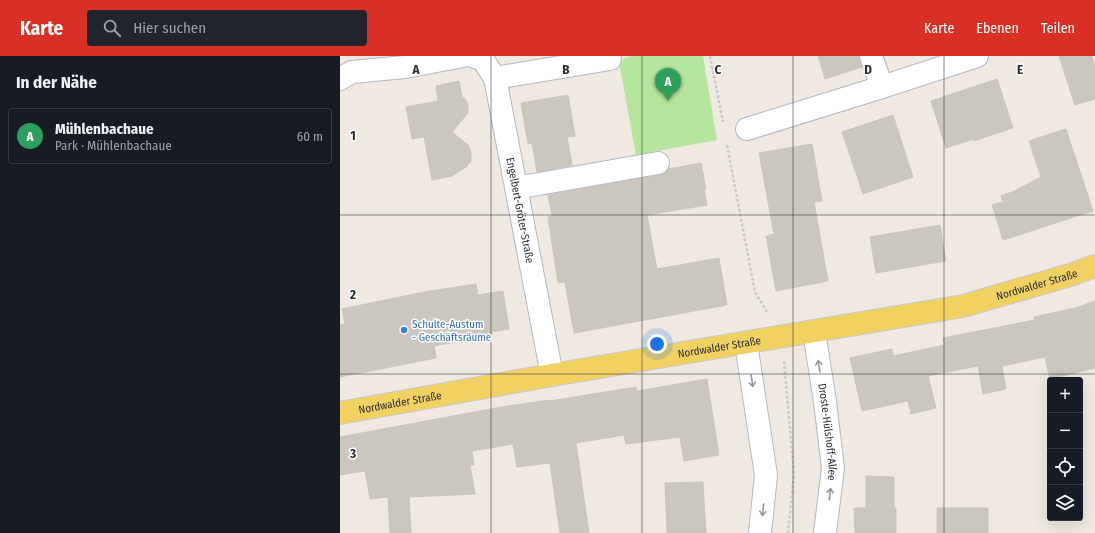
<!DOCTYPE html>
<html lang="de">
<meta charset="utf-8">
<style>
:root{--surface:#171b24;--page:#20242c;--text:#f1f3f6;--muted:#9ea1a6;--line:#363941;--accent:#d93025}
body{margin:0;font-family:"Fira Sans Condensed",sans-serif;background:var(--page);color:var(--text)}
.controls{position:absolute;right:12px;bottom:12px;display:grid;overflow:hidden;border-radius:4px;box-shadow:0 4px 16px #0002}
.controls button{width:36px;height:36px;display:grid;place-items:center;padding:0;border:0;border-bottom:1px solid var(--line);background:var(--surface);color:var(--text);font:20px sans-serif}
.you{position:absolute;left:317px;top:288px;width:14px;height:14px;margin:-10px;border:3px solid #fff;border-radius:50%;background:#1a73e8;box-shadow:0 0 0 6px #1a73e833}
.badge{display:grid;place-items:center;width:26px;height:26px;border-radius:50%;background:var(--accent);color:#fff;font-size:13px;font-weight:700}
.pin{position:absolute;translate:-50% -33px;filter:drop-shadow(0 1px 2px #0008)}
.pin::after{content:'';position:absolute;top:21px;width:14px;height:12px;background:inherit;clip-path:polygon(0 0,100% 0,50% 100%)}
.list{margin:0;padding:0;list-style:none}
h2{display:flex;justify-content:space-between;align-items:center;height:52px;margin:0;padding:0 16px;font-size:17px}
h2 small{font-size:13px;font-weight:400;color:var(--muted)}
.list li{display:grid;grid-template-columns:26px 1fr auto;gap:12px;align-items:center;box-sizing:border-box;height:56px;margin:0 8px 8px;padding:0 8px;border:1px solid var(--line);border-radius:4px}
.list b{display:block;font-size:15px;white-space:nowrap}
.list p{margin:0;font-size:13px;white-space:nowrap;color:var(--muted)}
.list em{font-size:13px;font-style:normal;color:var(--muted)}
.icon{flex:none;width:22px;height:22px;fill:none;stroke:currentColor;stroke-width:2;stroke-linecap:round;stroke-linejoin:round}
.map{position:relative;flex:none;width:755px;height:477px;overflow:hidden}
header{display:flex;align-items:center;gap:24px;box-sizing:border-box;height:56px;padding:0 20px;background:var(--accent);color:#fff}
header strong{font-size:19px}
nav{display:flex;gap:22px;margin-inline-start:auto;font-size:14px}
.search{width:280px;height:36px;background:var(--page);display:flex;align-items:center;gap:10px;box-sizing:border-box;padding:0 14px;border-radius:4px;color:var(--muted);font-size:15px}
main{display:flex}
aside{flex:1;background:var(--surface)}
.map>svg:first-child{display:block}
.green{fill:#b6e59e}
.building{fill:#cbc7bf;stroke:#cbc5ba}
.lines{fill:none;stroke-linecap:round;stroke-linejoin:round}
.minor-casing{stroke:#b4b7c1;stroke-width:24}
.major-casing{stroke:#c9c9c9;stroke-width:24}
.path{stroke:#c9c9c9;stroke-width:2.5;stroke-dasharray:3 2;stroke-linecap:butt}
.minor{stroke:#fff;stroke-width:22}
.major{stroke:#f2d163;stroke-width:22}
.oneway{stroke:#969696}
.grid{fill:none;stroke:#2e2e2e;stroke-width:1;stroke-opacity:0.55}
.shop-dot{fill:#3f7fe0;stroke:#fff;stroke-width:1.5}
.labels{text-anchor:middle;stroke-width:3;stroke-linejoin:round;paint-order:stroke}
.street-label{font-size:11px;fill:#2e2e2e;stroke:#fff}
.shop-label{font-size:11px;fill:#366cbe;stroke:#fff;text-anchor:start}
.grid-label{font-size:13px;text-anchor:middle;font-weight:bold;fill:#2e2e2e;stroke:#fff;stroke-width:3;stroke-linejoin:round;paint-order:stroke}
</style>
<header>
<strong>Karte</strong>
<div class="search"><svg class="icon" aria-label="search" viewBox="0 0 24 24"><circle cx="10" cy="10" r="6"/><path d="M15 15l6 6"/></svg>Hier suchen</div>
<nav><a>Karte</a><a>Ebenen</a><a>Teilen</a></nav>
</header>
<main>
<aside>
<h2>In der Nähe<small></small></h2>
<ul class="list">
<li><span class="badge" style="background:#2e9e5b">A</span><div><b>Mühlenbachaue</b><p>Park · Mühlenbachaue</p></div><em>60 m</em></li>
</ul>
</aside>
<div class="map">
<svg width="755" height="477" viewBox="0 0 755 477">
<rect width="100%" height="100%" fill="#efe9e1"/>
<path class="green" d="M 290,0 L 363,0 L 377,84 L 296,99 L 279,6 Z"/>
<path class="building" d="M 478,0 L 519,0 L 522,11 L 485,23 Z
M 719,0 L 752,0 L 755,11 L 755,43 L 735,49 Z
M 657,23 L 673,72 L 634,85 L 634,83 L 606,92 L 591,45 Z
M 119,25 L 122,41 L 126,44 L 128,50 L 128,57 L 112,76 L 128,89 L 131,96 L 131,105 L 126,111 L 112,120 L 92,124 L 84,81 L 72,83 L 66,51 L 98,45 L 96,30 Z
M 228,39 L 235,80 L 227,81 L 232,109 L 197,116 L 192,87 L 188,88 L 181,47 Z
M 553,59 L 573,121 L 523,138 L 502,76 Z
M 726,73 L 753,155 L 663,184 L 652,149 L 663,146 L 661,140 L 672,136 L 701,121 L 689,85 Z
M 472,88 L 482,145 L 474,146 L 488,225 L 436,235 L 426,180 L 434,178 L 419,97 Z
M 361,107 L 366,133 L 364,133 L 367,149 L 307,159 L 317,213 L 379,202 L 387,249 L 234,277 L 225,226 L 218,227 L 208,161 L 212,160 L 208,139 L 320,119 L 326,117 L 328,113 Z
M 600,169 L 606,205 L 536,217 L 530,181 Z
M 136,228 L 138,239 L 163,235 L 169,273 L 151,276 L 152,279 L 94,290 L 96,302 L 0,321 L 0,269 L 5,268 L 2,253 L 84,236 Z
M 755,245 L 755,312 L 710,323 L 705,301 L 662,310 L 666,333 L 643,338 L 638,310 L 588,320 L 596,352 L 571,358 L 568,345 L 522,355 L 510,302 L 552,293 L 553,300 L 604,289 L 603,282 L 695,264 L 694,261 L 735,252 Z
M 367,323 L 379,399 L 344,405 L 340,381 L 286,388 L 284,379 L 236,387 L 249,477 L 220,477 L 210,407 L 177,411 L 173,388 L 132,395 L 134,409 L 130,409 L 135,438 L 69,441 L 71,477 L 50,477 L 48,441 L 30,443 L 25,415 L 0,419 L 0,381 L 161,351 L 210,344 L 210,345 L 296,331 L 297,335 Z
M 526,420 L 554,421 L 554,452 L 556,452 L 556,477 L 515,477 L 514,452 L 526,452 Z
M 363,426 L 366,477 L 327,477 L 325,427 Z
M 597,452 L 648,452 L 648,477 L 597,477 Z"/>
<g class="lines">
<defs>
<g id="minor">
<path id="s1" d="M 132,0 L 143,4 L 155,22 L 212,319"/>
<path d="M 531,0 L 542,31"/>
<path d="M 155,22 L 270,3"/>
<path d="M 0,23 L 12,16 L 65,11 L 123,0"/>
<path d="M 407,73 L 542,31 L 637,0"/>
<path d="M 176,132 L 318,107"/>
<path id="s2" d="M 474,275 L 485,346 L 493,412 L 485,477"/>
<path d="M 406,287 L 426,419 L 420,477"/>
</g>
<g id="major">
<path id="s3" d="M 0,357 L 212,319 L 623,250 L 730,219 L 755,210"/>
</g>
</defs>
<use href="#minor" class="minor-casing"/>
<use href="#major" class="major-casing"/>
<path class="path" d="M 370,0 L 383,66
M 387,89 L 415,236 L 428,258
M 444,305 L 454,418 L 448,477"/>
<use href="#minor" class="minor"/>
<use href="#major" class="major"/>
</g>
<defs><path id="oneway-shaft" d="M-6 0H5M1.5-3L5.5 0L1.5 3" fill="none" stroke-width="1.6" stroke-linecap="round" stroke-linejoin="round"/></defs>
<g class="oneway">
<use href="#oneway-shaft" transform="translate(479 310) rotate(-99)"/>
<use href="#oneway-shaft" transform="translate(412 325) rotate(81)"/>
<use href="#oneway-shaft" transform="translate(490 438) rotate(-83)"/>
<use href="#oneway-shaft" transform="translate(423 454) rotate(96)"/>
</g>
<path class="grid" d="M 151,0 L 151,477M 302,0 L 302,477M 453,0 L 453,477M 604,0 L 604,477M 0,159 L 755,159M 0,318 L 755,318"/>
<circle class="shop-dot" cx="64" cy="274" r="4"/>
<g class="labels">
<g class="street-label">
<text dy="4" stroke="none"><textPath href="#s1" startOffset="168">Engelbert-Gröter-Straße</textPath></text>
<text dy="4" stroke="none"><textPath href="#s3" startOffset="709">Nordwalder Straße</textPath></text>
<text dy="4" stroke="none"><textPath href="#s3" startOffset="385">Nordwalder Straße</textPath></text>
<text dy="4" stroke="none"><textPath href="#s3" startOffset="61">Nordwalder Straße</textPath></text>
<text dy="4" stroke="none"><textPath href="#s2" startOffset="102">Droste-Hülshoff-Allee</textPath></text>
</g>
<g class="shop-label">
<text x="72" y="272">Schulte-Austum<tspan x="72" dy="13">- Geschäftsräume</tspan></text>
</g>
</g>
<g class="grid-label">
<text x="76" y="18">A</text>
<text x="226" y="18">B</text>
<text x="378" y="18">C</text>
<text x="528" y="18">D</text>
<text x="680" y="18">E</text>
<text x="13" y="84">1</text>
<text x="13" y="243">2</text>
<text x="13" y="402">3</text>
</g>
</svg>
<div class="controls">
<button>+</button>
<button>−</button>
<button><svg class="icon" aria-label="locate" viewBox="0 0 24 24"><circle cx="12" cy="12" r="6"/><path d="M12 2v4M12 18v4M2 12h4M18 12h4"/></svg></button>
<button><svg class="icon" aria-label="layers" viewBox="0 0 24 24"><path d="M12 4l9 5-9 5-9-5zM3 14l9 5 9-5"/></svg></button>
</div>
<div class="you"></div>
<div class="pin badge" style="left:328px;top:45px;background:#2e9e5b">A</div>
</div>
</main>
